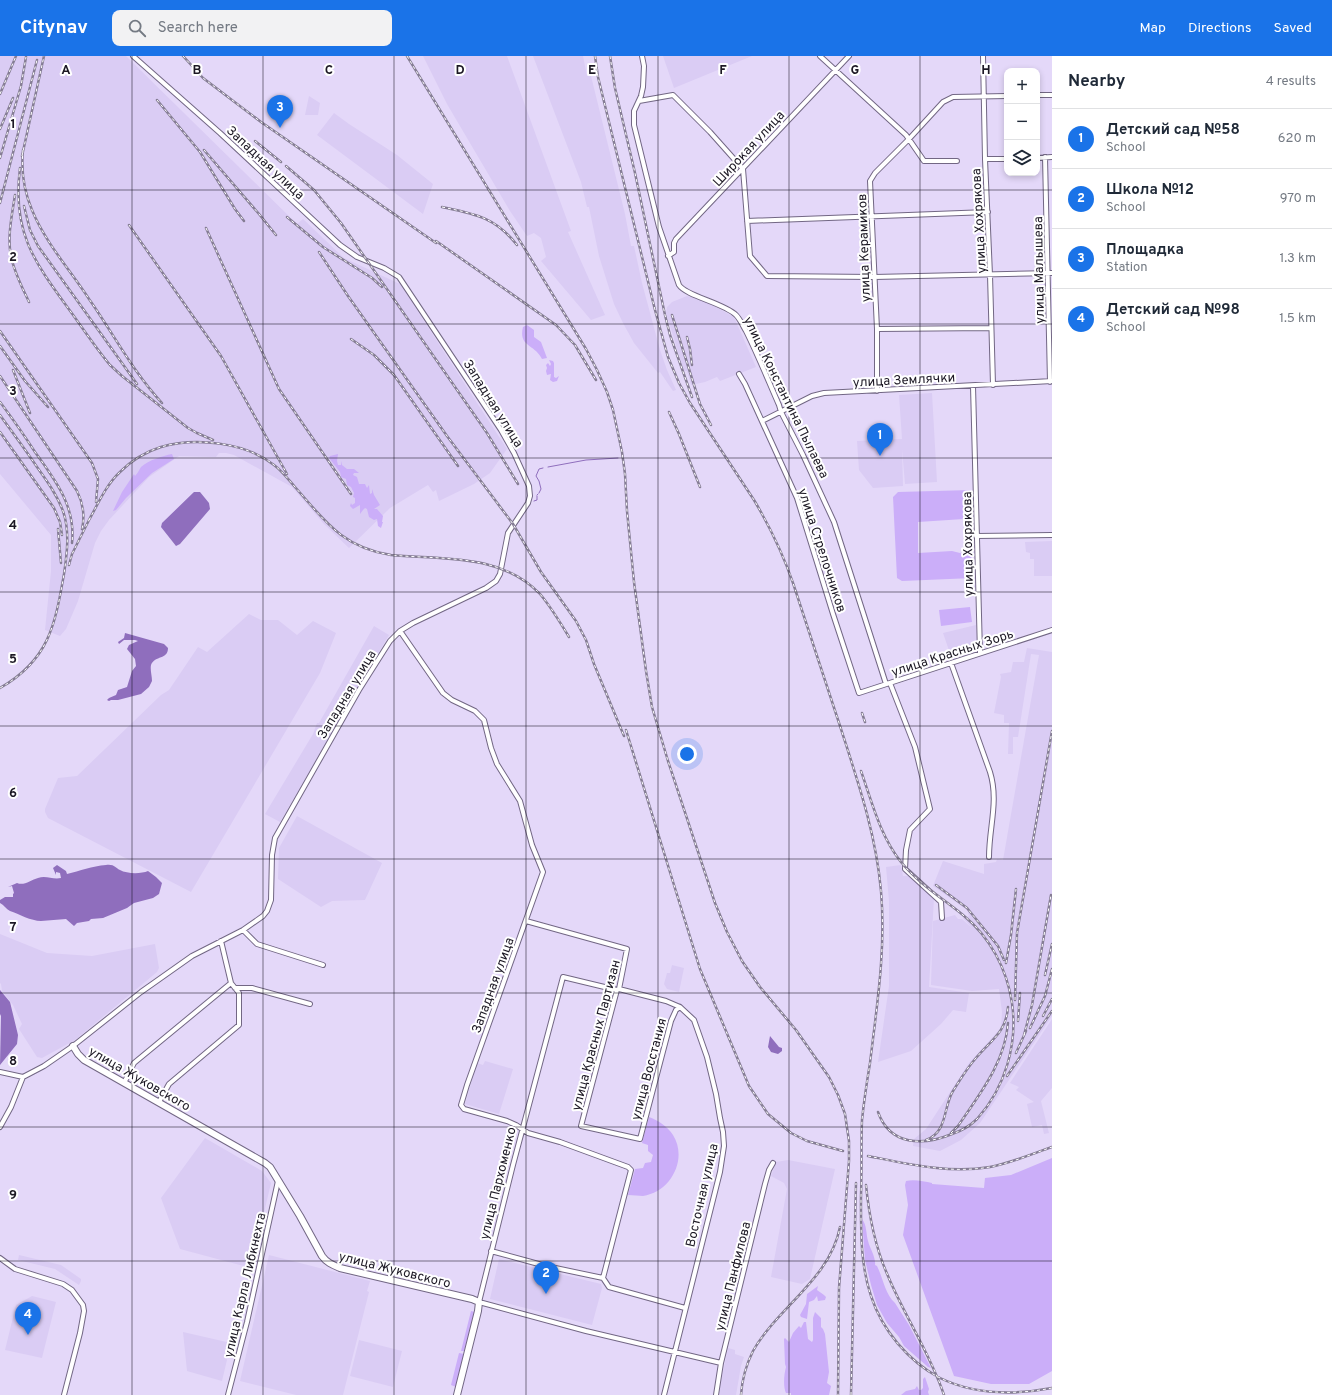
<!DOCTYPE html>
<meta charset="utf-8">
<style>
:root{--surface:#fff;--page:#f2f2f3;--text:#1f2937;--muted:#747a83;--line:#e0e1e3;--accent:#1a73e8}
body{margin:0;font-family:Overpass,sans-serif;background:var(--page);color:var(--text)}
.controls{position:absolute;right:12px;top:12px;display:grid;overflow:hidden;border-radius:8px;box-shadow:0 2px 6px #0003}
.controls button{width:36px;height:36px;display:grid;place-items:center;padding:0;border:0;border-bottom:1px solid var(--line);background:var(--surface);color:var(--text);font:20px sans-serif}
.you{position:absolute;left:687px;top:698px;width:14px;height:14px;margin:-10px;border:3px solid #fff;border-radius:50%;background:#1a73e8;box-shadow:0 0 0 6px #1a73e833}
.badge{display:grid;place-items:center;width:26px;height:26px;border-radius:50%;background:var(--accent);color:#fff;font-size:13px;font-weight:700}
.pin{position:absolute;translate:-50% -33px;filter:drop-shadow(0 1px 2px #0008)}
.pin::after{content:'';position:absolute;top:21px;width:14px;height:12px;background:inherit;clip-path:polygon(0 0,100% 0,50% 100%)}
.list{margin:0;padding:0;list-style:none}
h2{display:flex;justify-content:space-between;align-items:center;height:52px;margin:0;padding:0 16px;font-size:17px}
h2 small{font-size:13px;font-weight:400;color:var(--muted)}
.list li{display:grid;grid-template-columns:26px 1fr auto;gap:12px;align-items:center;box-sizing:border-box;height:60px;padding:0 16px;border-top:1px solid var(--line)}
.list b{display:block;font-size:15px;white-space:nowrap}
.list p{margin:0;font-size:13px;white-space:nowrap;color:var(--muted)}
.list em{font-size:13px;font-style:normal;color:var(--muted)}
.icon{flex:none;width:22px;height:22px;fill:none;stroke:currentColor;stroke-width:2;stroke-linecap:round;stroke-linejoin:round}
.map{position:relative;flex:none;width:1052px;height:1339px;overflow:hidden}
header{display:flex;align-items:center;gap:24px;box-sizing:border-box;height:56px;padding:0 20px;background:var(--accent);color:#fff}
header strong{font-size:19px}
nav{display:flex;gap:22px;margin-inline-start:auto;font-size:14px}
.search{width:280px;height:36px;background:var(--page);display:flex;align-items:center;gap:10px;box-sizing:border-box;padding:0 14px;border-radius:8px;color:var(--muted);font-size:15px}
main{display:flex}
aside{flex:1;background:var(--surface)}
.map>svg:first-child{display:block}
.built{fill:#daccf4}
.green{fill:#cbaef9}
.water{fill:#8f6ebd}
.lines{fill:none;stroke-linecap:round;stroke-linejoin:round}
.stream{stroke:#8f6ebd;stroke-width:1}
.street-casing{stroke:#726784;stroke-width:6}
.secondary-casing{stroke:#726784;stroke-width:8}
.street{stroke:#fff;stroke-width:4}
.secondary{stroke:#fff;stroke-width:6}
.rail-casing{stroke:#857d94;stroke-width:2.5}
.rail{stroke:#fff;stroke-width:1;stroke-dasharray:3;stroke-linecap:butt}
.grid{fill:none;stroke:#1c1824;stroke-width:1;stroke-opacity:0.55}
.labels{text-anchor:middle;stroke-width:4;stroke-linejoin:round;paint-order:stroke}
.street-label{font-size:13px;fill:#1c1824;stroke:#fff}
.grid-label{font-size:13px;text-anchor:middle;font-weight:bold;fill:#1c1824;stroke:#fff;stroke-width:4;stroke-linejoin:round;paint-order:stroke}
</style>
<header>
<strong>Citynav</strong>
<div class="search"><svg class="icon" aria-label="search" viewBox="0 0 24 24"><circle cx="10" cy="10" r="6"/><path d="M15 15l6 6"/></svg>Search here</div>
<nav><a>Map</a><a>Directions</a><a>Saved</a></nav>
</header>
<main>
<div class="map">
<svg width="1052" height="1339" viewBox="0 0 1052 1339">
<rect width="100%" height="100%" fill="#e4d8f9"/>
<path class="built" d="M 0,0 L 126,0 L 297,168 L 303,163 L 344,202 L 400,228 L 507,393 L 490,417 L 474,428 L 439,445 L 436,434 L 433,436 L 428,429 L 390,452 L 349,492 L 323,467 L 292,431 L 234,399 L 226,397 L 219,397 L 216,401 L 179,400 L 149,421 L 109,464 L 101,475 L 95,487 L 78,545 L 66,573 L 60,580 L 45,574 L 51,515 L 51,479 L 0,418 Z
M 423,0 L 507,0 L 571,175 L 568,176 L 605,259 L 591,264 L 541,205 L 546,201 L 541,182 L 534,177 L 527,180 L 510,155 L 447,48 Z
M 533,0 L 583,0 L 587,20 L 591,20 L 625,158 L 631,190 L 634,190 L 642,227 L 660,294 L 667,314 L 676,334 L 673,335 L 660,316 L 658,317 L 634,287 L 623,267 L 614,248 L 599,200 L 589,151 L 587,151 L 581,126 Z
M 663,0 L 752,0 L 674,32 Z
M 309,40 L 320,47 L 318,59 L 305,59 Z
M 334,57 L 349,68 L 397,99 L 433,128 L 423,158 L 317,79 Z
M 687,240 L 703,244 L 734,261 L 756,311 L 720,325 L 717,321 L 705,326 L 691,329 L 687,315 L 684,315 L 666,257 L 667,251 L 672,246 Z
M 932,337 L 937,426 L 905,428 L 902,393 L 903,430 L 873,432 L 859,414 L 857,385 L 902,383 L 899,339 Z
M 1052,485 L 1052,520 L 1034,520 L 1034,503 L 1030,503 L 1030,497 L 1026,496 L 1025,486 Z
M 249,558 L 261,564 L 278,564 L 297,579 L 313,565 L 336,577 L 320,617 L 191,836 L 48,762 L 45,756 L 45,753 L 58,722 L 77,720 L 161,639 L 169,634 L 198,591 L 207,596 Z
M 976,569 L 978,594 L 952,603 L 943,577 Z
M 374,570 L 389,579 L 280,766 L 265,758 L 313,678 L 317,667 L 319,667 Z
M 1027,592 L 1052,596 L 1052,960 L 980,1067 L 961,1084 L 940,1095 L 913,1090 L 914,1083 L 926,1073 L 969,1007 L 1001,972 L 1002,956 L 999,933 L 972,935 L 931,929 L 933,865 L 955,859 L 958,863 L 962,863 L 972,872 L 963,862 L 969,860 L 967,854 L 933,830 L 943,805 L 984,818 L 984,808 L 996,806 L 997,803 L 1003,804 L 1039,599 L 1031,598 L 1018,681 L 1013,681 L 1013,698 L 1008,698 L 1009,667 L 1004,667 L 1004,659 L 994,657 L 1001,621 L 1000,618 L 1011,616 L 1013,606 L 1024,606 Z
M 297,760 L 382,807 L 365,844 L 332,845 L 321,851 L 278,823 L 279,792 Z
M 901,809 L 903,820 L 909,820 L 934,842 L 929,931 L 969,937 L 966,956 L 953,954 L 941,968 L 911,995 L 878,1006 L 889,930 L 889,845 L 886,811 Z
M 0,878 L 47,897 L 92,900 L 155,888 L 159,912 L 157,916 L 75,984 L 42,1002 L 37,1001 L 19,973 L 22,968 L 13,949 L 2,935 L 1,928 L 0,927 Z
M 672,909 L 684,912 L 679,936 L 667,933 L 664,928 L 667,917 L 670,917 Z
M 1052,963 L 1052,1032 L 1041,1045 L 1049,1077 L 1044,1078 L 1042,1069 L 1032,1071 L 1027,1048 L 1034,1046 L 1016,1034 L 1019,1031 L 1010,1027 Z
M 485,1005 L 513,1013 L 499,1058 L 465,1048 L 477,1007 L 483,1009 Z
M 205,1082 L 262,1115 L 271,1127 L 251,1212 L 180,1193 L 161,1142 Z
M 788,1104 L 835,1113 L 810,1223 L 802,1228 L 771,1221 L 787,1133 L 784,1127 L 771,1120 L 776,1106 Z
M 19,1199 L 61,1209 L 81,1223 L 81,1225 L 79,1229 L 55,1213 L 18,1204 Z
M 269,1199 L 370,1225 L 367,1235 L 369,1236 L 343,1339 L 296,1339 L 240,1325 Z
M 499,1203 L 601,1228 L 602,1232 L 592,1269 L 490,1243 Z
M 32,1240 L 56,1246 L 42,1302 L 5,1294 L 16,1249 Z
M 183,1276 L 231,1287 L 222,1325 L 187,1315 Z
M 359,1284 L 402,1295 L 393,1331 L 350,1320 Z
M 728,1292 L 735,1294 L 735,1298 L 744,1301 L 741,1310 L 736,1339 L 718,1339 Z"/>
<path class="green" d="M 527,269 L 534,274 L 534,281 L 541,286 L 547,302 L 542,303 C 535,288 518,291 523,271 Z
M 549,304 L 553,305 L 554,307 L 554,321 L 556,322 L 559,320 L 557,325 L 553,326 L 550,324 L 551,318 L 547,319 L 546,315 L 547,312 L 546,309 L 548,307 L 550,310 L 551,308 Z
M 172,398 L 174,403 L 152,417 L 126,442 L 116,454 L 113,455 L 122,436 L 134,418 L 135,420 C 138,417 139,414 141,411 C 149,404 162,400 172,398 Z
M 338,398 L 337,405 L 338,409 L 341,409 L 341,405 L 342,409 L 347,413 L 354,413 L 359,417 L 354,417 L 353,419 L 357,421 L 359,428 L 365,428 L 367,432 L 369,429 L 370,438 L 372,437 L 372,433 L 374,439 L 380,449 L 374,453 L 377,453 L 383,460 L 382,466 L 383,466 L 381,472 L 378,470 L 377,463 L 374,464 L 369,461 L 367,453 L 365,452 L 363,454 L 360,458 L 360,449 L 353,453 L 350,450 L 351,447 L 352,449 L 355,447 L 355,442 L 353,441 L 354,437 L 351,431 L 347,429 L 346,423 L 341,421 L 340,416 L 329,402 L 330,400 Z
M 971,434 L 971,455 L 964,463 L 918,466 L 918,497 L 952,495 L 972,500 L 973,522 L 902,525 L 897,522 L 893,441 L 898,436 Z
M 970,551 L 972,566 L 941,570 L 939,554 Z
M 649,1061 C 659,1065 667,1070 673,1079 C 688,1103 671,1136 643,1140 C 639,1140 633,1139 628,1139 L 635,1113 L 643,1112 L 645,1107 L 651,1106 L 653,1099 L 648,1095 L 648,1089 L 642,1087 Z
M 1052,1102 L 1052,1315 L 1029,1328 L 991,1328 L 954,1320 L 903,1179 L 908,1149 L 905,1129 L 906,1125 C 913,1123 924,1125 932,1127 L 932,1128 L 984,1132 L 985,1122 L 1011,1119 Z
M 862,1163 C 867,1169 866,1178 868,1185 C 870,1193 876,1201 875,1209 L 877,1210 C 883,1222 885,1238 895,1247 L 909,1269 L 931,1312 L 928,1311 L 904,1290 L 899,1281 L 887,1267 L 877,1249 L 871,1229 L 865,1204 Z
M 818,1230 L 817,1234 L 824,1239 L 826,1241 L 825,1244 L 818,1245 L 817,1240 L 814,1244 L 809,1246 L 807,1263 L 801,1261 L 800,1259 L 806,1248 L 807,1238 Z
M 471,1255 L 475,1256 L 464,1295 L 461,1295 Z
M 815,1256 L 821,1262 L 821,1271 L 823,1273 L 825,1278 L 829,1316 L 827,1327 L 831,1330 L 829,1339 L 791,1339 L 791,1337 L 786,1337 C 783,1331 784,1318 786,1311 L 785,1308 L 784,1283 L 785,1282 L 789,1286 L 793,1277 L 799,1270 L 801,1272 L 804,1266 L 806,1266 L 808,1283 L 812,1286 L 813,1284 L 813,1262 Z
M 459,1297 L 464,1298 L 456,1331 L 451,1329 Z
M 925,1321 L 929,1333 L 928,1336 L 929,1339 L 901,1339 L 906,1335 L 915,1333 L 917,1330 L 919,1334 L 921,1334 L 923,1332 L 923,1323 Z"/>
<path class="water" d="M 194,436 L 200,436 L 209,447 L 210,453 L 180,488 L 176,490 L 161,471 L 162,467 Z
M 125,577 L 164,588 L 168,592 C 168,604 155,599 151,609 C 150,614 152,620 152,625 L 149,631 L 141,638 L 118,644 L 111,644 L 109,645 L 107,644 L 109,642 L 116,639 L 118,634 L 127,631 L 132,615 L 136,610 L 135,603 L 127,593 L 129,589 L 138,585 L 135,584 L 124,584 L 119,588 L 118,586 L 124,582 Z
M 57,809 L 66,815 L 67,818 C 80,815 92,810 106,809 C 115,808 115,812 120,814 C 127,818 141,818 148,815 L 156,821 L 162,827 L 159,838 L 153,842 L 134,847 L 127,852 L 103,862 L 91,863 L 89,865 L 77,867 L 74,870 L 66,863 C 58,864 49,864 41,865 C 31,865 19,858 10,855 C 6,853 4,849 0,847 L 0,844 L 5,841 L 13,841 L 13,838 L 14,837 L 12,830 L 8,831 L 17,827 C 24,830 31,824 38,822 C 46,819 53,824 61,822 L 60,817 L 56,816 L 56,819 L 53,812 Z
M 0,934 L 10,946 L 18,979 L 17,988 L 0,1009 L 1,960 L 0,958 Z
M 770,980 L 779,991 L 782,992 L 782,995 L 778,998 L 771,996 L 768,991 Z"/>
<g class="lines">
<path class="stream" d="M 548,411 L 586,404 L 618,402
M 539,437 L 541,433 L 539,425 L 536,420 L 539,413 L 543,412
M 537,439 L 538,438
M 534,445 L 537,444 L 537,440"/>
<defs>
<path id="street" d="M 642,0 L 644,10 L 643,31 L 641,40 L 634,55 L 634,69 L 659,171 L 679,229 C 686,240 724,247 736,259 C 740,263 743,270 746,275 C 758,299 768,324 779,349 L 781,356 L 803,399 L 834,466 L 886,628
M 820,0 L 906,79 L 924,105 L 957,105
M 983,0 L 985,103 L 990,219 L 993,329
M 1037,39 L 1052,39
M 639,45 L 673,39 L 710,76 L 743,113 L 750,200 L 767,220 L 874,221 L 1052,217
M 1045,101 L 1050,326
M 1037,102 L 1052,101
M 985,103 L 1007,103
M 747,165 L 988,156
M 668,200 L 674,196 L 674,187 L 676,183 L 849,0
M 877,273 L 991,272
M 739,318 L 745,328 L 797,442 L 833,558 L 859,637 L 1052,574
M 973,330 L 980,597
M 877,335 L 877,273 L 870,125 L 875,117 L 909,83 L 943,46 L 953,41 L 1007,40
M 762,365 L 812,340 L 824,337 L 1052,325
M 976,480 L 1052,479
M 400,575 L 443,637 L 452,644 L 475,655 L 484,664 L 491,692 L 497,708 L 520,745 L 532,789 L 543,816 L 467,1029 L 461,1049 L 464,1053 L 507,1065 L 516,1069 L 528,1077 L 560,1086 L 628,1111 L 631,1114 L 603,1222
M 951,607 L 990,716 C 999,745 989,771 989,801
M 890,627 L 915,691 L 930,753 L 910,774 L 906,794 L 905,813 L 941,846 L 942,862
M 526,865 L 627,893 L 619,933 L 617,934 L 581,1070 L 640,1083 L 671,965 L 676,954 L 680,951
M 243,874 L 257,888 L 323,909
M 235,932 L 252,932 L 310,948
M 619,933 L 666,945 L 680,951 L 694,964 L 707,1001 L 716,1038 L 720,1062 L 723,1076 L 724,1090 L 720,1116 L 664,1339
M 617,934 L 563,921 L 513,1109 L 479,1246 L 586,1275 L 721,1307
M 0,1016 L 23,1021
M 124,1027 L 134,1007 L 231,927
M 159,1046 L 169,1028 L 239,969 L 239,937 L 231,927 L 221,885
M 0,1071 L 11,1051 L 23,1021 L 44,1010 L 73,990 L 141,936 L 192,900 L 243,874 L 263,860 L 267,855 L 271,844 L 272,799 L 275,782 L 359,634 L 390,585 L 400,575 L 413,567 L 486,532 L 496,525 L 500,518 L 508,477 L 528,447 L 530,440 L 529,430 L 514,397 L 501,374 L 399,221 L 384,212 L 357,201 L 340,189 L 220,77 L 133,0
M 491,1195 L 546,1210 L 603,1222 L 609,1231 L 685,1252
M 0,1202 L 15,1213 L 63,1228 L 72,1234 L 83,1249 L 84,1255 L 80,1277 L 64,1339
M 228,1339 L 247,1266 L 278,1125
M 716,1339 L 721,1307 L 765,1128 L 769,1114 L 773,1107"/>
<path id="secondary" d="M 73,990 L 78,998 L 84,1004 L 265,1107 L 270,1111 L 300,1160 L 322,1200 C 327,1207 333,1209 340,1212 L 472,1243 L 479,1246 L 478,1255 L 457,1339"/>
</defs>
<use href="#street" class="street-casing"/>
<use href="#secondary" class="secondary-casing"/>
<use href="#street" class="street"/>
<use href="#secondary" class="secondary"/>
<defs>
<path id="rail" d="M 183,0 L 203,22 L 261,66 L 436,187
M 407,0 L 586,293 L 597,314 L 607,336 L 613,354 L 622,396 L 625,418 L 627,455 L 634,526 L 646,615 L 652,651 L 668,705 L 715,847 L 727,876 L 742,905 L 760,931 L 796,974 L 829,1021 L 838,1039 L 845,1058 L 849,1085 L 849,1105 L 839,1232 L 838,1339
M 595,0 L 598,21 L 655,254 L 668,301 L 679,327 L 690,347 L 754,444 C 770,471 783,498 793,527 C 809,576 825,624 841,673 C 858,726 876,778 881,835 C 886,893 877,949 870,1007 C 867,1025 864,1045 862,1064 C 861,1089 862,1115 861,1140 C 861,1173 860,1208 871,1240 C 882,1274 908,1305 940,1322 C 975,1339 1015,1339 1052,1332
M 610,0 L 615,32 L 635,117 L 665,259 L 670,279 L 692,341
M 0,38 L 16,0
M 157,44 L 200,96 L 235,153 L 244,165
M 0,73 L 13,42
M 255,85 L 281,106
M 23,94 C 21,114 24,135 32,154 C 45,186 70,214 89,243 C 113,277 133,316 162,347
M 204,94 L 259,158 L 276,179
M 22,100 L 44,0
M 0,102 L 21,30 L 26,1
M 286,110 L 314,134 L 341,167 L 487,377 L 518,428
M 20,112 C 12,175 33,204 68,252 C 82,271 95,291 110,309 L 122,320 L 188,372 L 197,377 L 213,384
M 15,139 C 12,159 7,181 11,200 C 14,216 22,231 29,246
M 0,147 L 37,4
M 24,150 L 30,174 L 38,190 L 137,328
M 442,151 C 475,158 495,161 517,189
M 287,161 L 323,191 L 372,222 L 382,231
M 129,169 L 221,300 L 287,418
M 206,172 L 279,333 L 351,438
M 436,185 L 556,269 L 575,289 L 596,324
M 319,196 L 348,240 L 447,380 L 513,468 L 541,516 L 576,565 L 586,584 L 594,608 L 624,680
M 672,259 L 700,348 L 711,369
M 0,275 L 92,407 L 98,423 L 96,446
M 687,281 L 690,293 L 692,309
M 351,283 L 374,299 L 394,319 L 458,410
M 0,290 L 25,325 L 48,351
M 13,314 L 30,357
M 0,320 L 77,435 C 83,447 85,460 82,473
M 0,346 C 12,362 24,379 35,396 C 55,424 76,450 72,487
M 669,356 L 679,378 L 700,431
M 0,359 C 12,376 25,393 37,411 C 47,425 57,439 63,455 C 70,475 67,498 64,518 C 55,569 49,604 0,632
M 0,376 L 54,452 L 60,466 L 62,479
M 89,464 C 98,448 106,429 120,416 C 131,405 145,396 161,391 C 195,381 245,386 274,409 C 282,415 288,423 295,431 C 325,465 342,491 391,499 C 442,504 501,497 540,538 C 551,551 560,566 569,581
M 58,473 L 61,507
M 69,509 L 72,498 L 91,460
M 862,657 L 865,666
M 626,674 L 700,913 L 749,1030 L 768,1058 L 791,1077 L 807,1085 L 843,1095
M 861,715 C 872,746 880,780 901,806 C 919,828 942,842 963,859 C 990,881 1007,913 1012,947 C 1018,988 1005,1032 977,1063 C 970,1070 961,1075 952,1078 C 923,1090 890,1090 878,1056
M 936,829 L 967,852 L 998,890 L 1004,904
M 1006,907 L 1011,879 L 1016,833
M 1045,919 L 1052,888
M 1015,944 L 1017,877 L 1052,675
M 1043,960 L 1052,943
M 1018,965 L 1020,937
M 1030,972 L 1045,940 L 1052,913
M 1024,979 L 1032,949 L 1051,839
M 1016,997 L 1026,975
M 1007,1020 L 1052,955
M 951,1077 L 958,1070 C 979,1039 1005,1007 1008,967
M 926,1084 C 948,1076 943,1051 953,1035 C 960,1024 967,1012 976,1002 C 991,984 1006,977 1008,951
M 868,1100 C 908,1108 950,1118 990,1111 C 1011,1107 1032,1098 1052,1091
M 866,1129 C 869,1160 875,1191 888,1220 C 905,1261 930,1297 944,1339
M 741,1339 C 742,1324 746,1309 753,1295 C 778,1251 830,1223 840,1171
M 851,1339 L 856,1127"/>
</defs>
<use href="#rail" class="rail-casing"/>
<use href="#rail" class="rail"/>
</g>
<path class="grid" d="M 132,0 L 132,1339M 263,0 L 263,1339M 394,0 L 394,1339M 526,0 L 526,1339M 658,0 L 658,1339M 789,0 L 789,1339M 920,0 L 920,1339M 0,134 L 1052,134M 0,268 L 1052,268M 0,402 L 1052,402M 0,536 L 1052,536M 0,670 L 1052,670M 0,803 L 1052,803M 0,937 L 1052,937M 0,1071 L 1052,1071M 0,1205 L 1052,1205"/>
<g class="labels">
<g class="street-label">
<text transform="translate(748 92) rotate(-47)" y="5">Широкая улица</text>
<text transform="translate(266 106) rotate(43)" y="5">Западная улица</text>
<text transform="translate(978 165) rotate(-93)" y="5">улица Хохрякова</text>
<text transform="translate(863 192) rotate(-92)" y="5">улица Керамиков</text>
<text transform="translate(1038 214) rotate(-91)" y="5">улица Малышева</text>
<text transform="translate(904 323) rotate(-3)" y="5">улица Землячки</text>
<text transform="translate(787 341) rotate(64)" y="5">улица Константина Пылаева</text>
<text transform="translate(494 347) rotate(58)" y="5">Западная улица</text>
<text transform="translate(967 488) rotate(-91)" y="5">улица Хохрякова</text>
<text transform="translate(823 494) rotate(72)" y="5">улица Стрелочников</text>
<text transform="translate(952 596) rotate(-18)" y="5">улица Красных Зорь</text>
<text transform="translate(346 638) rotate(-59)" y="5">Западная улица</text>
<text transform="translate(492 929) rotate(-70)" y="5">Западная улица</text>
<text transform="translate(595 979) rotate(-75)" y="5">улица Красных Партизан</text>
<text transform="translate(648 1013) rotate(-75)" y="5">улица Восстания</text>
<text transform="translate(140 1022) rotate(30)" y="5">улица Жуковского</text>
<text transform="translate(497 1127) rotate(-76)" y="5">улица Пархоменко</text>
<text transform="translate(701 1139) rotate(-77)" y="5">Восточная улица</text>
<text transform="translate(395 1213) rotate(14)" y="5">улица Жуковского</text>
<text transform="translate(732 1220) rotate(-76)" y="5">улица Панфилова</text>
<text transform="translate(244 1229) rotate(-77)" y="5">улица Карла Либкнехта</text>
</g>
</g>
<g class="grid-label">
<text x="66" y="18">A</text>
<text x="197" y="18">B</text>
<text x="329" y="18">C</text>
<text x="460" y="18">D</text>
<text x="592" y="18">E</text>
<text x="723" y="18">F</text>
<text x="855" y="18">G</text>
<text x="986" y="18">H</text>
<text x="13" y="72">1</text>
<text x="13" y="205">2</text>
<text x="13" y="339">3</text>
<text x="13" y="473">4</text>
<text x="13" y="607">5</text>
<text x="13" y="741">6</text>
<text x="13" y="875">7</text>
<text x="13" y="1009">8</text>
<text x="13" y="1143">9</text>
</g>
</svg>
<div class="controls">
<button>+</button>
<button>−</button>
<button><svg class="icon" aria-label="layers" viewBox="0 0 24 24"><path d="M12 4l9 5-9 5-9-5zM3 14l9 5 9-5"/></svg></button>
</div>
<div class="you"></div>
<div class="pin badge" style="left:880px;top:400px">1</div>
<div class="pin badge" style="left:546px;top:1238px">2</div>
<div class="pin badge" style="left:280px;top:72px">3</div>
<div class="pin badge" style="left:28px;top:1279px">4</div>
</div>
<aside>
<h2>Nearby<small>4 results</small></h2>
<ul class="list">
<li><span class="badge">1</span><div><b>Детский сад №58</b><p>School</p></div><em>620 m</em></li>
<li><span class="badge">2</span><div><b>Школа №12</b><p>School</p></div><em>970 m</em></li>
<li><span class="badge">3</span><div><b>Площадка</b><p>Station</p></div><em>1.3 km</em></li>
<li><span class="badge">4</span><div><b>Детский сад №98</b><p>School</p></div><em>1.5 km</em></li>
</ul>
</aside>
</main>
